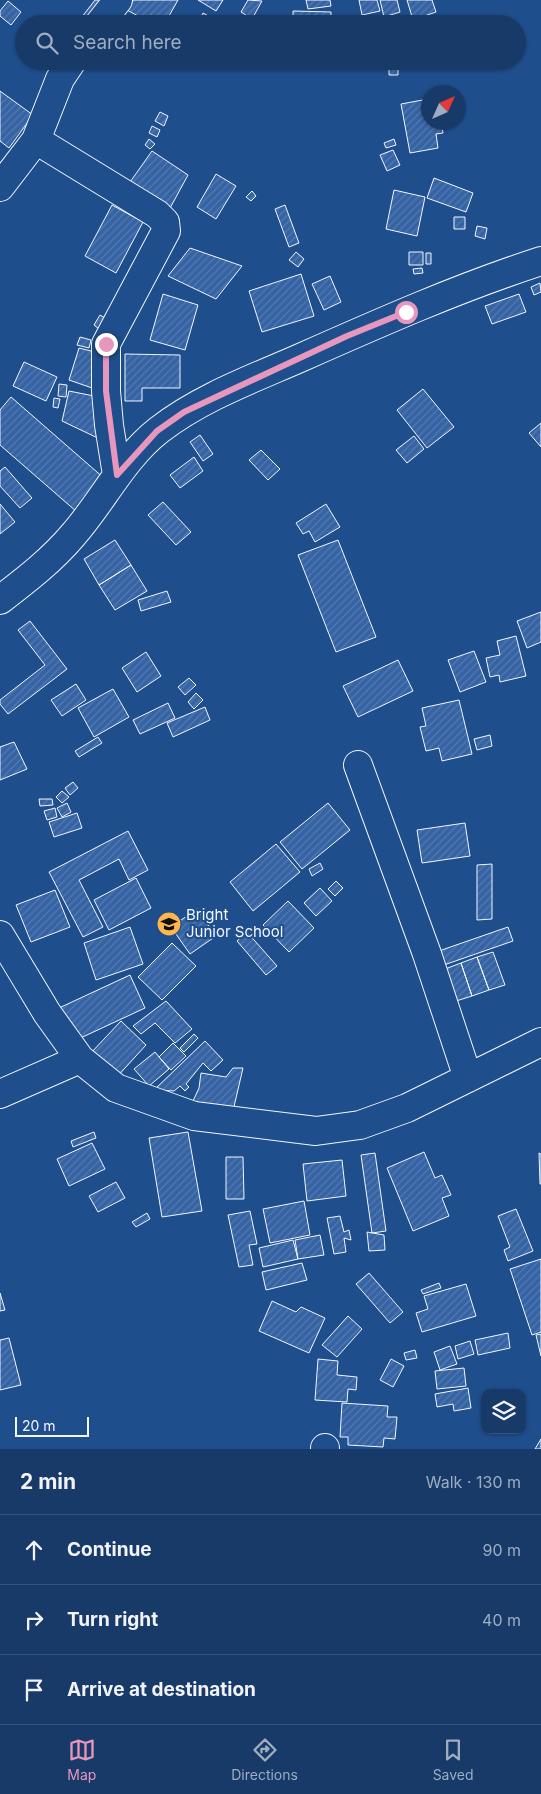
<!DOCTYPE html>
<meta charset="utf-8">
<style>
:root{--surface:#173a69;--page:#244571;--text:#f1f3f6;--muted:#9eadc0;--line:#36547d;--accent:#e797bd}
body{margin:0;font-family:Inter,sans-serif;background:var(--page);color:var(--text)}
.controls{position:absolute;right:15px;bottom:15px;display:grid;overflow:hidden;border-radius:10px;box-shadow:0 1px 4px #0004}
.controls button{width:45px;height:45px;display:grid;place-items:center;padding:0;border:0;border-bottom:1px solid var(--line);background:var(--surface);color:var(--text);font:25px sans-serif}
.compass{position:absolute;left:421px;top:85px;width:45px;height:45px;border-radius:50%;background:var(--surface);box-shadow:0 1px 4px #0004;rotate:45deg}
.scale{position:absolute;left:15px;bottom:12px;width:74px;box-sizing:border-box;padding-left:5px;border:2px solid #f2f6ff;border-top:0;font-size:14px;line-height:18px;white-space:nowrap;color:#f2f6ff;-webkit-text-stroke:4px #1f4e8c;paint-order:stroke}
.stop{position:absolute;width:15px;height:15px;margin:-11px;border:4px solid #e797bd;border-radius:50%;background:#fff}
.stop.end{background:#e797bd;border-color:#fff;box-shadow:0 1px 5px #0008}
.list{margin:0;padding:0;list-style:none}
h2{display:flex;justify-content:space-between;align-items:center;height:65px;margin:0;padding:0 20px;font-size:21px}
h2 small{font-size:16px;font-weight:400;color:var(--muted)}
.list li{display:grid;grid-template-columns:32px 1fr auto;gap:15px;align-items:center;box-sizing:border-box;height:70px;padding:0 20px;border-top:1px solid var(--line)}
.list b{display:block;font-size:19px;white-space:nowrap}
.list em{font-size:16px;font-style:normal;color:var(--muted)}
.icon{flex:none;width:28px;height:28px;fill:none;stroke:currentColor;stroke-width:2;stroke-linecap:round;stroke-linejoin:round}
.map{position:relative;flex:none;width:541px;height:1449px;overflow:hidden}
.search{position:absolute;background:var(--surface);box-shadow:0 1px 4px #0004;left:15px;right:15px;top:15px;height:55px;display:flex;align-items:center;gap:12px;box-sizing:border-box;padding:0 18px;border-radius:28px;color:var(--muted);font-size:19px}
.sheet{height:275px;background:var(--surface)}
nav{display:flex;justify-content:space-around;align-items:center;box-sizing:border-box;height:70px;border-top:1px solid var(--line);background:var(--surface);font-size:14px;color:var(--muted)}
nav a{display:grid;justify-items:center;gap:2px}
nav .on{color:var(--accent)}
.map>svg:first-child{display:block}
.building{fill:url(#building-hatch);stroke:#f2f6ff}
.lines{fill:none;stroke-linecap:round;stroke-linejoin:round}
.minor-casing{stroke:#f2f6ff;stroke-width:30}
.minor{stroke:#1f4e8c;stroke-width:28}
.route{stroke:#e797bd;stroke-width:6}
.labels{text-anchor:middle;stroke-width:4;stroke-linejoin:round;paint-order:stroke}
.poi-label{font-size:15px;fill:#f2f6ff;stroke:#1f4e8c;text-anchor:start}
</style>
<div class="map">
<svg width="541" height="1449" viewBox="0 0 541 1449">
<defs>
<pattern id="building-hatch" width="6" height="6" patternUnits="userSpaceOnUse" patternTransform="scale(1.25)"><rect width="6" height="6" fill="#3563a3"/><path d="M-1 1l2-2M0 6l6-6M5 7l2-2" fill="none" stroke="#537ab1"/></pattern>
</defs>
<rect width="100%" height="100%" fill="#1f4e8c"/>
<path class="building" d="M 95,0 L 114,0 L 96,24 L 80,24 L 78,22 Z
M 133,0 L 178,0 L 165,23 L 151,15 L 147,21 L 127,10 Z
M 198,0 L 223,0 L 216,11 Z
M 248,0 L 262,1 L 252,19 L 241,12 Z
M 306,0 L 330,0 L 331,6 L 308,9 Z
M 359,0 L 377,0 L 380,11 L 362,15 Z
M 380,0 L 397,0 L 400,12 L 384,17 Z
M 407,0 L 432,0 L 436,12 L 413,20 Z
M 8,1 L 21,12 L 11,25 L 0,16 L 0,11 Z
M 293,11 L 331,12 L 331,24 L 293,24 Z
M 203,13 L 214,19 L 211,24 L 198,24 Z
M 404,18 L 405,24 L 382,24 L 382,22 Z
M 110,61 L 120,61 L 117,66 Z
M 175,61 L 187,61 L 185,66 Z
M 389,68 L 398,68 L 398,75 L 389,75 Z
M 0,91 L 33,115 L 9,148 L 0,141 Z
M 428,99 L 428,122 L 441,122 L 443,133 L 436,134 L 438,148 L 410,153 L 401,104 Z
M 160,112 L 168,116 L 164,126 L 155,121 Z
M 152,126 L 160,130 L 157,137 L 149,133 Z
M 149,139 L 155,144 L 150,149 L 145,145 Z
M 394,139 L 396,145 L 386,148 L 384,143 Z
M 393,150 L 400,165 L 387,171 L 380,155 Z
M 152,151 L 188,175 L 169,210 L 128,185 Z
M 216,174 L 236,186 L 216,219 L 197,207 Z
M 434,178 L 473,193 L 466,212 L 427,198 Z
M 394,190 L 425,197 L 417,236 L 386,229 Z
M 252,191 L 256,196 L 251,201 L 246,197 Z
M 112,205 L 143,222 L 116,273 L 85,256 Z
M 285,205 L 299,243 L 289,247 L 275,209 Z
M 454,217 L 465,217 L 465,229 L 454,229 Z
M 477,226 L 487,228 L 485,239 L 475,236 Z
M 190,248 L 242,266 L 216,299 L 168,276 Z
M 296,252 L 304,259 L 298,267 L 289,260 Z
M 409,252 L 423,252 L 423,265 L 409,265 Z
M 426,253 L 431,253 L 431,264 L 426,264 Z
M 422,268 L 423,273 L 414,274 L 413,269 Z
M 301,274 L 314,316 L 262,332 L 249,291 Z
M 330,276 L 341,302 L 324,310 L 312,284 Z
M 540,283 L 541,292 L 534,295 L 531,287 Z
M 163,294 L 198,305 L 185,350 L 150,340 Z
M 519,294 L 526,312 L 492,324 L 485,306 Z
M 100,315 L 105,318 L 99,329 L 94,325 Z
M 80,337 L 91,340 L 89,348 L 77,345 Z
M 79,348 L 103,354 L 95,389 L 69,380 Z
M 125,354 L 180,355 L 180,388 L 142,388 L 142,401 L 125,401 Z
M 24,362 L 57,377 L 46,401 L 13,386 Z
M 59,384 L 67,385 L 66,397 L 58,396 Z
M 423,389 L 454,427 L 427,448 L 397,410 Z
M 69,391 L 99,397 L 102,440 L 62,421 Z
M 11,397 L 105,479 L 77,512 L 0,445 L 0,410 Z
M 54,398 L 60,399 L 58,408 L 53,407 Z
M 541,423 L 541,447 L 529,433 Z
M 200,435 L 213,454 L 203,461 L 190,442 Z
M 414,436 L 424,449 L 407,463 L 396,450 Z
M 261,450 L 280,469 L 268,480 L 249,460 Z
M 194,457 L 203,471 L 180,488 L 170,475 Z
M 5,467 L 32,498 L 20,508 L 0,486 L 0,471 Z
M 163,502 L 191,532 L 176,545 L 148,515 Z
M 0,504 L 15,522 L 0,534 Z
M 326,504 L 340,527 L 315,542 L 309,531 L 303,534 L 296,523 Z
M 115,540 L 131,565 L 99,585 L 84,559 Z
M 338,540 L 376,637 L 336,652 L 298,555 Z
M 131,565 L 147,591 L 115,610 L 99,585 Z
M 167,591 L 171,602 L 141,611 L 138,600 Z
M 541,612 L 541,642 L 527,648 L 517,621 Z
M 30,621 L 67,669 L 8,714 L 0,704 L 0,700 L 45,665 L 18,630 Z
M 516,636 L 526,676 L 500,682 L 499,675 L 490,677 L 486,658 L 500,655 L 497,641 Z
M 474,651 L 486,682 L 460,692 L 448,660 Z
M 146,652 L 161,676 L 137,692 L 122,668 Z
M 398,660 L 413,691 L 358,717 L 343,686 Z
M 189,678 L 196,685 L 185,695 L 178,687 Z
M 76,684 L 86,700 L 62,716 L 51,700 Z
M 113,689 L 129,717 L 94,737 L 78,708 Z
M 196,693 L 203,700 L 194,709 L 188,702 Z
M 459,700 L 472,754 L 442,761 L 439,748 L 426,751 L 420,727 L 426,726 L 422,708 Z
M 168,703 L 175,718 L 140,734 L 133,720 Z
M 205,707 L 210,720 L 173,737 L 167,723 Z
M 490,735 L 492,746 L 477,750 L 474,739 Z
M 98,737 L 102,743 L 79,757 L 75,751 Z
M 14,742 L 27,769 L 0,780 L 0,747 Z
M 73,782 L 78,788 L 70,795 L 65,788 Z
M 62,791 L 69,797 L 62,803 L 56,797 Z
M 39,799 L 52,799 L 53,805 L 40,806 Z
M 67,803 L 71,812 L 62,817 L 57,808 Z
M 328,803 L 350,830 L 302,869 L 280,842 Z
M 55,808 L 57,817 L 47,820 L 44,811 Z
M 77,813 L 82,828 L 54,837 L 49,822 Z
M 465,823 L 470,856 L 422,863 L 417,830 Z
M 128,831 L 148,870 L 129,880 L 119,859 L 79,880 L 103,927 L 83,937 L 49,872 Z
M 276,844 L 300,872 L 253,911 L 230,882 Z
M 320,863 L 323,869 L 312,876 L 309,869 Z
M 492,864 L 492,919 L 477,920 L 477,865 Z
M 136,878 L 151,908 L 109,930 L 94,900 Z
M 336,881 L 343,888 L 335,896 L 328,889 Z
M 320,888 L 332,901 L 316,916 L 304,903 Z
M 55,890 L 70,927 L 31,942 L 16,905 Z
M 288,901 L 314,928 L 289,952 L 263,925 Z
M 197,909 L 216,936 L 190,954 L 171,927 Z
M 130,927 L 143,964 L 96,980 L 84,943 Z
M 508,927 L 513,941 L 441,966 L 436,952 Z
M 247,932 L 277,966 L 266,975 L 237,941 Z
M 172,943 L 196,966 L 162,1000 L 138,977 Z
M 493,952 L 505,985 L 489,990 L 477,957 Z
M 477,957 L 489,990 L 472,996 L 461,963 Z
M 461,963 L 472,996 L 456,1001 L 445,969 Z
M 130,975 L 145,1008 L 74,1041 L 59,1008 Z
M 166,1001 L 192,1029 L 175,1043 L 155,1023 L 141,1034 L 133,1026 Z
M 121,1021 L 146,1045 L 115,1079 L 89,1055 Z
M 194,1034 L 198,1038 L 184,1052 L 180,1048 Z
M 205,1041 L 223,1060 L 211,1071 L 203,1063 L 186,1084 L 189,1087 L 185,1091 L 180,1086 L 174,1091 L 154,1090 Z
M 173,1043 L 186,1056 L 171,1070 L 159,1057 Z
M 155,1052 L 169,1069 L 149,1086 L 134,1069 Z
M 233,1068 L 243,1068 L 233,1111 L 193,1101 L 199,1088 L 201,1073 L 226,1077 Z
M 94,1132 L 96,1138 L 73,1147 L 71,1141 Z
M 188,1132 L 202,1211 L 162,1217 L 149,1138 Z
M 92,1143 L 105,1169 L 69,1186 L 57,1159 Z
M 424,1152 L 435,1178 L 442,1175 L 451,1195 L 442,1198 L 449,1216 L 413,1231 L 387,1168 Z
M 375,1153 L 386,1231 L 372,1233 L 361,1155 Z
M 539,1153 L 541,1154 L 541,1184 L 540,1184 Z
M 226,1157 L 243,1157 L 244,1199 L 226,1199 Z
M 342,1160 L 346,1196 L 307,1201 L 303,1164 Z
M 116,1182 L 125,1198 L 98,1212 L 89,1196 Z
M 304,1201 L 310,1235 L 270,1243 L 263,1209 Z
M 516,1209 L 533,1251 L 508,1261 L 504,1250 L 510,1247 L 498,1216 Z
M 250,1211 L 257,1244 L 249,1245 L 253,1265 L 239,1267 L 228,1215 Z
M 147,1213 L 150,1219 L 136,1227 L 132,1222 Z
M 340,1216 L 344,1232 L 349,1230 L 351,1240 L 344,1238 L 346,1252 L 334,1254 L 327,1218 Z
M 367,1232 L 384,1235 L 385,1250 L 369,1251 Z
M 320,1235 L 324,1255 L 298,1259 L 295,1240 Z
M 293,1240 L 298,1259 L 263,1267 L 259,1248 Z
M 541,1259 L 541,1332 L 532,1335 L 510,1269 Z
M 302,1263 L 307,1280 L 266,1290 L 262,1272 Z
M 369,1273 L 403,1312 L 390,1323 L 356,1284 Z
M 439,1283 L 441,1288 L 423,1294 L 421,1290 Z
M 466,1284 L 476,1316 L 422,1332 L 416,1313 L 428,1309 L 424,1296 Z
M 0,1293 L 5,1310 L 0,1311 Z
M 272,1301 L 296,1312 L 301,1307 L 325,1318 L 309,1353 L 259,1331 Z
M 348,1316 L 362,1329 L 337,1357 L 322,1345 Z
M 508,1333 L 510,1348 L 478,1355 L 475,1340 Z
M 541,1334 L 541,1356 L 536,1335 Z
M 9,1338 L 21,1385 L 0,1390 L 0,1340 Z
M 470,1341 L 474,1354 L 458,1359 L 455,1346 Z
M 450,1346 L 457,1364 L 440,1370 L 434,1352 Z
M 415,1350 L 417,1358 L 406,1360 L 404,1353 Z
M 318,1359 L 338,1361 L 337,1375 L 357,1377 L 356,1390 L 348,1389 L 347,1402 L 315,1400 Z
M 391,1359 L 404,1366 L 393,1387 L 380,1380 Z
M 464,1368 L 466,1386 L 437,1389 L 435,1371 Z
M 468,1388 L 471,1408 L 454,1411 L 453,1404 L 437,1407 L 435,1394 Z
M 342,1403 L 388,1406 L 387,1417 L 397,1417 L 395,1439 L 384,1438 L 383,1447 L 348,1445 L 348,1437 L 340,1437 Z
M 541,1439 L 541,1449 L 535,1449 Z"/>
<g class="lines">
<defs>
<path id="minor" d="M 99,24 L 118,0
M 36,140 L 157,214 L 165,222 L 166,231 L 106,344 L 106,391 L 109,425 L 117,475
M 0,187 L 36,140 L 60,79 L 72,61
M 0,600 C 26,580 52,560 73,535 C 103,501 123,458 159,430 C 200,398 252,379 300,358 C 379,323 458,288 541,261
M 358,765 L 427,954 L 468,1078
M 0,935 L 47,1013 L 80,1059 L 116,1088 L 194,1116 L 316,1131 L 360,1125 L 407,1108 L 541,1042
M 0,1094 L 80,1059
M 325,1449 L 325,1448"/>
</defs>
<use href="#minor" class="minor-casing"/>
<use href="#minor" class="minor"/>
</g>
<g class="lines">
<path class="route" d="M 106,344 L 106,391 L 117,475 L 157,431 L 184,412 L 347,336 L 406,312"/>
</g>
<defs>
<symbol id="school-disc" viewBox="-11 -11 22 22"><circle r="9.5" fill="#ffb74d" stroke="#1f4e8c"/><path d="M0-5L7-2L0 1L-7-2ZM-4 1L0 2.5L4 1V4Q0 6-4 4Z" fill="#111"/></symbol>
</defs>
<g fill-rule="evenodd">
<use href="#school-disc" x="155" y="910" width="28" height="28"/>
</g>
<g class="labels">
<g class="poi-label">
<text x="186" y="920">Bright<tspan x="186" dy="17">Junior School</tspan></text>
</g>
</g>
</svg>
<div class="controls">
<button><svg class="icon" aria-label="layers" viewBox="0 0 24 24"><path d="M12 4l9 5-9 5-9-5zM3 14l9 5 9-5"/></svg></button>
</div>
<svg class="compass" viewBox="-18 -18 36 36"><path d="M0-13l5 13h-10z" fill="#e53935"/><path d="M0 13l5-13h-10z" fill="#9eadc0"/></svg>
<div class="scale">20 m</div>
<div class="stop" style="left:406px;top:312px"></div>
<div class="stop end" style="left:106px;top:344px"></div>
<div class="search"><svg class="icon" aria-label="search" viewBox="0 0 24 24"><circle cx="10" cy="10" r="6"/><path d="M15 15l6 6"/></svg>Search here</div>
</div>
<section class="sheet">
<h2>2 min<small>Walk · 130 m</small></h2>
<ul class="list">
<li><svg class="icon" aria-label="ahead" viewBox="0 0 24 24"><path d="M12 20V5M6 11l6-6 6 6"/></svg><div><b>Continue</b></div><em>90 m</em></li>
<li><svg class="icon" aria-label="right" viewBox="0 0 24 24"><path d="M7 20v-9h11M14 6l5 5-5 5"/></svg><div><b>Turn right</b></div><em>40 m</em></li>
<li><svg class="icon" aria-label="arrive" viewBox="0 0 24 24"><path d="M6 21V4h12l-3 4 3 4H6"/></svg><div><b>Arrive at destination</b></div></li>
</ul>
</section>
<nav>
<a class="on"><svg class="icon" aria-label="map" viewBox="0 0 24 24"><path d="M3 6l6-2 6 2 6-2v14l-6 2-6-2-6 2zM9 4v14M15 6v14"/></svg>Map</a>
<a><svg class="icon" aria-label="directions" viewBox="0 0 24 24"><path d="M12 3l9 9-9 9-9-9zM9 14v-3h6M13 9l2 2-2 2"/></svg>Directions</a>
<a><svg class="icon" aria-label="saved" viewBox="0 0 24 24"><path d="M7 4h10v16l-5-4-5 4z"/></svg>Saved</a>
</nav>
